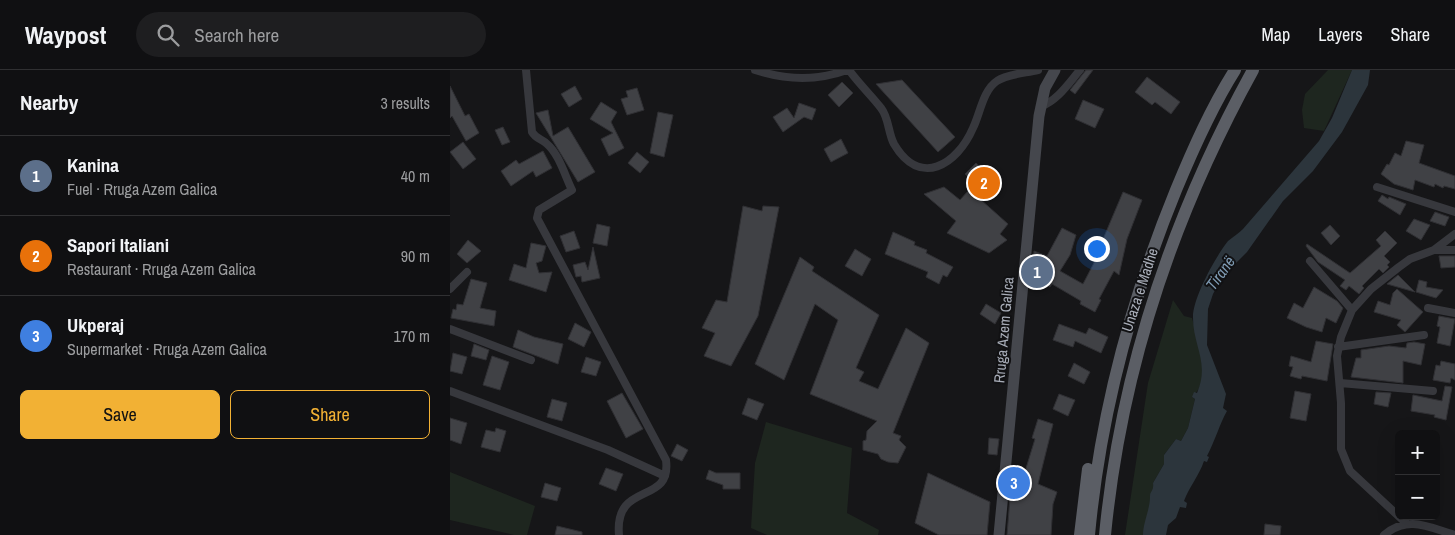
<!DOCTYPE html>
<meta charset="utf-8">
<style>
:root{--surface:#101012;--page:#1e1e20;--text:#f1f3f6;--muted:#9c9d9f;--line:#303032;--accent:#f2b134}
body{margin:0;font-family:"Archivo Narrow",sans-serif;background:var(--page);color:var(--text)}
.controls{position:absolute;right:15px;bottom:15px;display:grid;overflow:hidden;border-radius:8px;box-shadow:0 5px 20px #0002}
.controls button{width:45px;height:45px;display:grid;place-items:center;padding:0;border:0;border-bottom:1px solid var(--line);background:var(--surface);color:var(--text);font:25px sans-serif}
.you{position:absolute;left:646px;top:178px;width:18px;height:18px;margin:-12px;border:4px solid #fff;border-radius:50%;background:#1a73e8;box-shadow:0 0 0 8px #1a73e833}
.badge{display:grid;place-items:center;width:32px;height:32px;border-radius:50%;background:var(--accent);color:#fff;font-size:16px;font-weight:700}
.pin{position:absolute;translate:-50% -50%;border:2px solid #fff;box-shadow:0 1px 5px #0006}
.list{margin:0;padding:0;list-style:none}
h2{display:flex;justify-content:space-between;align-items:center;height:65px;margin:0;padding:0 20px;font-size:21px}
h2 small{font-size:16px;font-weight:400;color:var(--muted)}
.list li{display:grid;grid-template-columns:32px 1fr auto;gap:15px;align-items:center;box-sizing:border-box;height:80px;padding:0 20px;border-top:1px solid var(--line)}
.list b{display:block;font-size:19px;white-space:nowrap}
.list p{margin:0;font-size:16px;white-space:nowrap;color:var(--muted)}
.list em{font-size:16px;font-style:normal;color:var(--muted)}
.actions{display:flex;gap:10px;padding:15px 20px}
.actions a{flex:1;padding:11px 0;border:1px solid var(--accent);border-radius:8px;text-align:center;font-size:18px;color:var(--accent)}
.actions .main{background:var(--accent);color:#111}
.icon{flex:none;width:28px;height:28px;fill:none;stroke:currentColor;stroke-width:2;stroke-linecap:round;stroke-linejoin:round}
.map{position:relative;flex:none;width:1005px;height:465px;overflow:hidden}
header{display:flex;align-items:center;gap:30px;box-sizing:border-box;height:70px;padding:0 25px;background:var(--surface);border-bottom:1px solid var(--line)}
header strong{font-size:24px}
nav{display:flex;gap:28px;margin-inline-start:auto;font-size:18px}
.search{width:350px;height:45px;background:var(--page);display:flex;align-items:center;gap:12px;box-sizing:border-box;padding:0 18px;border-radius:28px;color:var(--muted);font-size:19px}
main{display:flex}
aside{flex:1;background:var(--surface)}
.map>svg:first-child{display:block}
.green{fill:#1e261f}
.water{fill:#2c353c}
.building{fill:#404145;stroke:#303034}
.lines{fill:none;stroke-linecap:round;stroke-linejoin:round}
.minor{stroke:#37383d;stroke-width:8}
.secondary{stroke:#45474d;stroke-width:11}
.trunk{stroke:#5b5e65;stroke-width:12}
.labels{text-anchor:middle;stroke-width:4;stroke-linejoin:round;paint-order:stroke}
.street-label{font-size:15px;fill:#a8adb8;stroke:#111113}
.water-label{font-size:16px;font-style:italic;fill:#7f9bb3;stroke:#111113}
</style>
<header>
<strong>Waypost</strong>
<div class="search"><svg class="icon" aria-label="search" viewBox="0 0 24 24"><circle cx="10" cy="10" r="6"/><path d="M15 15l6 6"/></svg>Search here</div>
<nav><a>Map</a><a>Layers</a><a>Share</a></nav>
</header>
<main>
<aside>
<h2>Nearby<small>3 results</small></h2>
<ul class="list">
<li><span class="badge" style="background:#5c6f8a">1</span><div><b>Kanina</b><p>Fuel · Rruga Azem Galica</p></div><em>40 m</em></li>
<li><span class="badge" style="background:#e8710a">2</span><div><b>Sapori Italiani</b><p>Restaurant · Rruga Azem Galica</p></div><em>90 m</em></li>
<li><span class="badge" style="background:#3f7fe0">3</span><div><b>Ukperaj</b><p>Supermarket · Rruga Azem Galica</p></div><em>170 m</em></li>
</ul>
<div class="actions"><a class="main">Save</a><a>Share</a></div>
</aside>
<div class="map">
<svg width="1005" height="465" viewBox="0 0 1005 465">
<rect width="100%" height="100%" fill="#161618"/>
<path class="green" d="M 878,0 L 902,0 L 874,61 L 854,58 L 852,40 L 855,24 Z
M 723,230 L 734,246 L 742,248 C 748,271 763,309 742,327 L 745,329 L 738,358 L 731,371 L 726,369 L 714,385 L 714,394 L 703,413 L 704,419 L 693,465 L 675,465 L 698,313 Z
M 316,352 L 402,378 L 397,443 L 429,460 L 428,465 L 317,465 L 301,458 L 305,393 Z
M 0,402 L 85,436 L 77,465 L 64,465 L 0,450 Z"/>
<path class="water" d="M 902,0 L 920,0 L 918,15 L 892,62 L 863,101 L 833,131 L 797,182 L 773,206 L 763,224 L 758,239 L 757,275 L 776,324 L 773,338 L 777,341 C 770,353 765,371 757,386 L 759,387 L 757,392 L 754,391 C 749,406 739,417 734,431 L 737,433 L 736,438 L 730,437 L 726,448 L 718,455 L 716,465 L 693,465 C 693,453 700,439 700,427 C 700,420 704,422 703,413 L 714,394 L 714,385 L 726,369 L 731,371 L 738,358 L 745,329 L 742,327 L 744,322 L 747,323 C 760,293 743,276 743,248 C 742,229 766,186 778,171 C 783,167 789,163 793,159 L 869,71 L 882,48 Z"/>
<path class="building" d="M 636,0 L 643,0 L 625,24 L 620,20 Z
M 697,7 L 730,32 L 721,44 L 705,32 L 702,35 L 685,22 Z
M 452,10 L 505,67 L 488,82 L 426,14 Z
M 392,12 L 403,23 L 389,37 L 378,25 Z
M 0,16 L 15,46 L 19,44 L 29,63 L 16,71 L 2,46 L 0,48 Z
M 125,16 L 132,29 L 119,37 L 111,24 Z
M 187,18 L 194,40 L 177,45 L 171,29 L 178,27 L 176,21 Z
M 633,30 L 654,39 L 645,58 L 625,49 Z
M 151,32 L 167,42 L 161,52 L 174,78 L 159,86 L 151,69 L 163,63 L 140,49 Z
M 349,33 L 366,39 L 362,50 L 354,47 L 333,62 L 323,47 L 337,38 L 344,48 Z
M 98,40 L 103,66 L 118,57 L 145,102 L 128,112 L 86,43 Z
M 208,42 L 223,45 L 214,87 L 200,83 Z
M 53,57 L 60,72 L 52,75 L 45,60 Z
M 391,69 L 398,83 L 381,92 L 374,79 Z
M 956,71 L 974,75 L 969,93 L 1005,106 L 1005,119 L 994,116 L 993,118 L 985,114 L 984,117 L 965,110 L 963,120 L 944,114 L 931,104 L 937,94 L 939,95 L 945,83 L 951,86 Z
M 13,72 L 26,89 L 13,99 L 0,82 Z
M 93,81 L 102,98 L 86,107 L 83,101 L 61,116 L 51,101 L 66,90 L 69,94 Z
M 187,82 L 199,92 L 190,103 L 178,93 Z
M 526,93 L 546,112 L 530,129 L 558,154 L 550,164 L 557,170 L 539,183 L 497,163 L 506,151 L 474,124 L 494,117 L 510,130 L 525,113 L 515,104 Z
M 673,122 L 692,130 L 677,169 L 669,205 L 664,201 L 649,229 L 651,230 L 645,242 L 630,234 L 631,231 L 602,214 L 600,217 L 582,208 L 584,181 L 597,186 L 612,158 L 626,165 L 620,185 L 610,201 L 633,214 L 646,189 L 645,188 Z
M 932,125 L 938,129 L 939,127 L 956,134 L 950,145 L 928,131 Z
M 293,136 L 312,141 L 313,136 L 329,137 L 308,246 L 281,296 L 254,286 L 265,263 L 252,258 L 266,230 L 277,232 Z
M 985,142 L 999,147 L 995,156 L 980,151 Z
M 964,149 L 980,155 L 971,170 L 956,161 Z
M 147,154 L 160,157 L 157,176 L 143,173 Z
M 880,155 L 890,166 L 881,175 L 871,163 Z
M 124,161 L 130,178 L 116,182 L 110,166 Z
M 935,161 L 947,173 L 934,186 L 940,192 L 937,195 L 939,197 L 933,203 L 929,199 L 912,216 L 914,218 L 909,224 L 899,216 L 896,220 L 890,216 L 895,210 L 868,192 L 856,176 L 857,174 L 900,203 L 931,176 L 926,170 Z
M 443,162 L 465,172 L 464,175 L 477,180 L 476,183 L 503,197 L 497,207 L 493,205 L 489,214 L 476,207 L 478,202 L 435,184 Z
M 18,170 L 31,181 L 17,193 L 7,184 Z
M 81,173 L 96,176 L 92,191 L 86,193 L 89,203 L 102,202 L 96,222 L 59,210 L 64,194 L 76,198 Z
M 143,177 L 150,208 L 132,212 L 131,206 L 126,207 L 123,195 L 135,192 L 138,200 Z
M 405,179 L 421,189 L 412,206 L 395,196 Z
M 989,186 L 1005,186 L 1005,197 L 991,198 Z
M 350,187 L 364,197 L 362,201 L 429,245 L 406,298 L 414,302 L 409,311 L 428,319 L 456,258 L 479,273 L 443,363 L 451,366 L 449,370 L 456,377 L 448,393 L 438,392 L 431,389 L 428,384 L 413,380 L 413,371 L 416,370 L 417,361 L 427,351 L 360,324 L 388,250 L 365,234 L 334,310 L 305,294 Z
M 948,205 L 965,222 L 937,214 Z
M 21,209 L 37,213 L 30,238 L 46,241 L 44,256 L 1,248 L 3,239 L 6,240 L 7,234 L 13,235 Z
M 969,210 L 977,212 L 976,217 L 993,220 L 986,228 L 966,222 Z
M 864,217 L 887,231 L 893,238 L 886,253 L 876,248 L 872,262 L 856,257 L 837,248 L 844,233 L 853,238 Z
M 947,219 L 973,242 L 955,262 L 947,255 L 951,250 L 924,242 L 928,231 L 940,235 L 943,223 Z
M 536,234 L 551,243 L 545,254 L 530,244 Z
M 989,246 L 1005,249 L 1000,276 L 987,273 L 990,257 L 987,256 Z
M 125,253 L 141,262 L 134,277 L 118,269 Z
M 609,254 L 636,264 L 639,258 L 658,267 L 651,283 L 625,271 L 623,277 L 603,270 Z
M 68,260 L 84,267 L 113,274 L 108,294 L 63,277 Z
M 866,271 L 883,274 L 877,311 L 852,306 L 851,309 L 840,306 L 843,297 L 839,296 L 841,286 L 861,292 Z
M 964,272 L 975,274 L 971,295 L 953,291 L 953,313 L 901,307 L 906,288 L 911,288 L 911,280 L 939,276 L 956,278 L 957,273 Z
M 24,274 L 39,280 L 36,290 L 21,286 Z
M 3,283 L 17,287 L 12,304 L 0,301 Z
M 42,286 L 59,292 L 50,320 L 33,315 Z
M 136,287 L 151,292 L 146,306 L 131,302 Z
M 991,291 L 1005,294 L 1005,310 L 1001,308 L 1000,313 L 983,310 L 986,295 L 990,296 Z
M 624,293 L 640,302 L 634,314 L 618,306 Z
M 995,316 L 1002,317 L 996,350 L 984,347 L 985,345 L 961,341 L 963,325 L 992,331 Z
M 845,321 L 861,324 L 856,351 L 840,348 Z
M 926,322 L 941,323 L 938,337 L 924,334 Z
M 172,323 L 193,359 L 176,368 L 157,331 Z
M 609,324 L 625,330 L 618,346 L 603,339 Z
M 298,328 L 314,334 L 307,350 L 292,344 Z
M 102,329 L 117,333 L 112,351 L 97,347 Z
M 0,348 L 17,353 L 11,374 L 0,370 Z
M 588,349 L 603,354 L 588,414 L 607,422 L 603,434 L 601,465 L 557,465 L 562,403 L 573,408 L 585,369 L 582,368 Z
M 46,358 L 56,361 L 50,382 L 31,377 L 36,360 L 45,362 Z
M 539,368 L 549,369 L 547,385 L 538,384 Z
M 227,374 L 238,380 L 232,391 L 221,386 Z
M 156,398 L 173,404 L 166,421 L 149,414 Z
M 259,400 L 266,403 L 290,403 L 290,419 L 273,419 L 273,415 L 256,409 Z
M 478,403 L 540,432 L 537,465 L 489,465 L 465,453 Z
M 95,413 L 111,418 L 107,431 L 91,427 Z
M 815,454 L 831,456 L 830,465 L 814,465 Z
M 107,456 L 132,462 L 132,465 L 105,465 Z"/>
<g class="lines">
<path class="minor" d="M 76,0 L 82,62 C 86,69 92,69 97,74 C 109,84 115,106 122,120 L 89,140 L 87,148 L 216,390 C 222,436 164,410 169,465
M 305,0 C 336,10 367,11 397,0
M 399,0 C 409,14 421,25 431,38 C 439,48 438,63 444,74 C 470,118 507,95 523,58 C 530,44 533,20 547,11 C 557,4 576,3 588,0
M 590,37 C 608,30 618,14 630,0
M 927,117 L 1005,142
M 984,180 L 1005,180
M 860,191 L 902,240
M 0,219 L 17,202
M 978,238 L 1005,243
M 0,259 L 81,290
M 888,277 L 974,265
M 890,313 L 983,321
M 0,321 L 158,380 L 215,406
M 956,453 L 900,401 L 891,379 L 891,333 L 887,286 L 891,267 L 902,240 L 921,219 L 949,197 L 960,189 L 984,180 L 1005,164
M 934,465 C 958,445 978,457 1005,465"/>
<path class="secondary" d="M 549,465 L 589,46 L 595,18 L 605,0"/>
<path class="trunk" d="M 630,465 L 638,399
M 639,465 C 650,346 681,230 726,120 C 743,79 761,38 785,0
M 655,465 C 671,300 723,145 803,0"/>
</g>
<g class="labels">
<g class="street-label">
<text transform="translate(690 220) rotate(-72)" y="5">Unaza e Madhe</text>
<text transform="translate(554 260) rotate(-85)" y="5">Rruga Azem Galica</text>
</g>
<g class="water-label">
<text transform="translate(770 203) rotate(-54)" y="6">Tiranë</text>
</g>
</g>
</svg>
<div class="controls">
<button>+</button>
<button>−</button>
</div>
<div class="you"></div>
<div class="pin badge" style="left:587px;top:202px;background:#5c6f8a">1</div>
<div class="pin badge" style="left:534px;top:113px;background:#e8710a">2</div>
<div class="pin badge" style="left:564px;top:413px;background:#3f7fe0">3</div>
</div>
</main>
